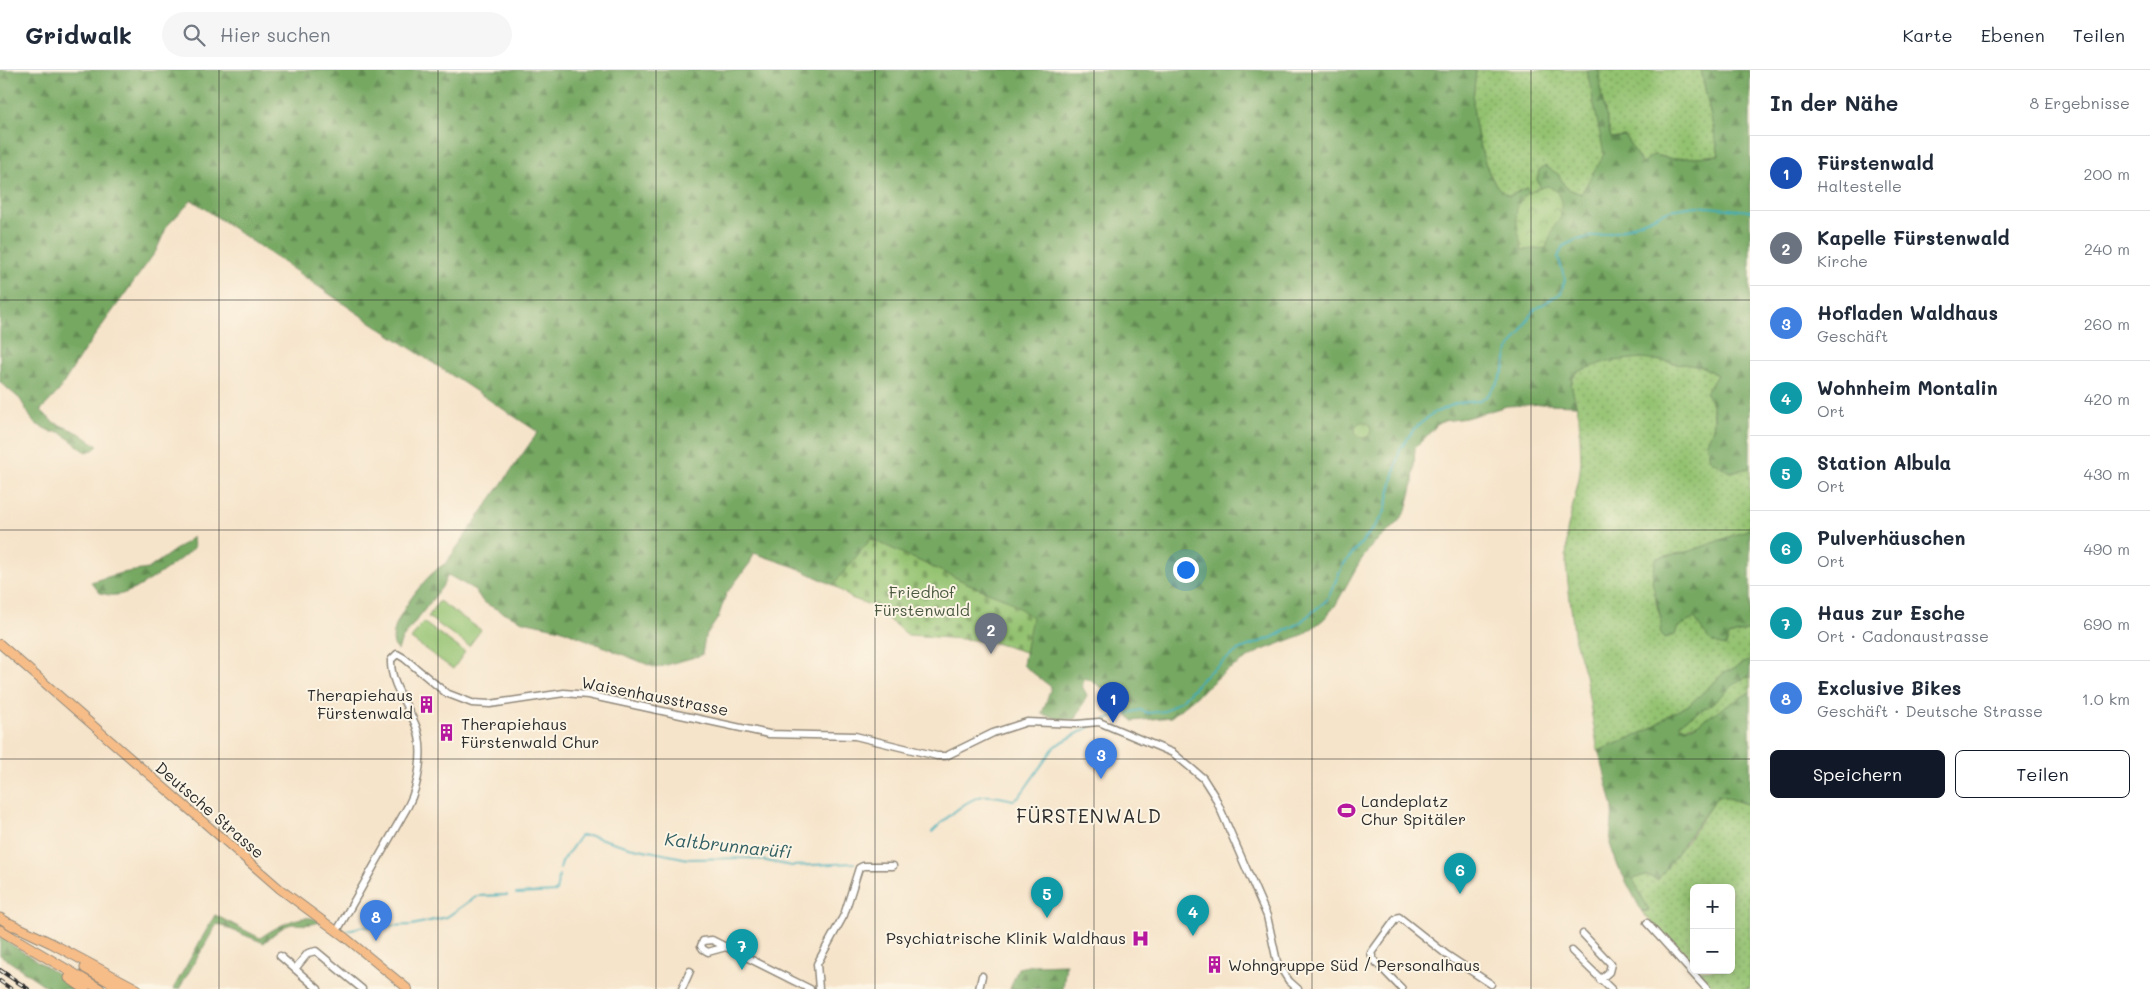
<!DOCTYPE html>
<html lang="de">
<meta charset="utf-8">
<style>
:root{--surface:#fff;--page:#f6f6f7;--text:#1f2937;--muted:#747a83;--line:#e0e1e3;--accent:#111827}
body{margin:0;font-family:Mali,sans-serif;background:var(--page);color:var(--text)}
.controls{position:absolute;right:15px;bottom:15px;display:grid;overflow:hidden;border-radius:8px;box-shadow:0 2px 12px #0003}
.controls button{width:45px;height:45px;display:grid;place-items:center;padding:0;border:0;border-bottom:1px solid var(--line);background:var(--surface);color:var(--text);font:25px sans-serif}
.you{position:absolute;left:1185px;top:499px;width:18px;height:18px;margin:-12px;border:4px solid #fff;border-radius:50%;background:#1a73e8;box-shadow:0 0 0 8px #1a73e833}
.badge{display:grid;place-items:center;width:32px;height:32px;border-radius:50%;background:var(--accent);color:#fff;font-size:16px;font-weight:700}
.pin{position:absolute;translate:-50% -41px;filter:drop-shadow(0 1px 2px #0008)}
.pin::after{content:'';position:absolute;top:26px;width:18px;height:15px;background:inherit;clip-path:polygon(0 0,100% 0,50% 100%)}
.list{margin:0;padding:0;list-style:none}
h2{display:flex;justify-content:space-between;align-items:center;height:65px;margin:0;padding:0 20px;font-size:21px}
h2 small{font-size:16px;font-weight:400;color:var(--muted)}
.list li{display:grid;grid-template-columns:32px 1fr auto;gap:15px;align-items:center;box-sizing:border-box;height:75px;padding:0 20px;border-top:1px solid var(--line)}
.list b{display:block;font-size:19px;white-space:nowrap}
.list p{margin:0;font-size:16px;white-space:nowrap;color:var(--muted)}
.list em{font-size:16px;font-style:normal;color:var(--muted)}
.actions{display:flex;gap:10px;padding:15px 20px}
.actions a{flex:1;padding:11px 0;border:1px solid var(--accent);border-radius:8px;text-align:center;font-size:18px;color:var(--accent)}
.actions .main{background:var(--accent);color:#fff}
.icon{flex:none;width:28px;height:28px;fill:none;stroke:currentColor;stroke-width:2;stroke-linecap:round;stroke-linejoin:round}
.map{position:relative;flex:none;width:1750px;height:919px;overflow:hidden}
header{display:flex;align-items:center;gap:30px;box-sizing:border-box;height:70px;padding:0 25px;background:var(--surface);border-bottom:1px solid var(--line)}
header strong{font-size:24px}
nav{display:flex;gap:28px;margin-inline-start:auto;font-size:18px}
.search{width:350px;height:45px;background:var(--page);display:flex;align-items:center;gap:12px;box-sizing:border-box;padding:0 18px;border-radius:28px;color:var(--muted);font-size:19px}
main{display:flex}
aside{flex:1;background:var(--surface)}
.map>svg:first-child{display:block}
.grass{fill:url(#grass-dots);stroke:#5f764e;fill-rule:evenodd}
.forest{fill:url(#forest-firs);stroke:#506a46}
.cemetery{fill:url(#cemetery-stones);stroke:#5f764e}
.park{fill:url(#park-crowns);stroke:#5f764e}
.pitch{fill:#93c270;stroke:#5f764e}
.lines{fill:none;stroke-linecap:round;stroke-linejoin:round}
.stream{stroke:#3cacb7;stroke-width:2}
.minor-casing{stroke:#90887a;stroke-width:9}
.major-casing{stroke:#90887a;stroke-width:10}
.highway-casing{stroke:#90887a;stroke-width:11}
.minor{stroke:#fff;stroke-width:6}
.major{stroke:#f7bd88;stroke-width:8}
.highway{stroke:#f7bd88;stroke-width:9}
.rail-casing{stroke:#2b2b2b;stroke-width:4}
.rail{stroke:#fcf5e5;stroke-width:2;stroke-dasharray:5.5;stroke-linecap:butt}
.grid{fill:none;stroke:#2b2b2b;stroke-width:1;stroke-opacity:0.55}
.labels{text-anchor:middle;stroke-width:4;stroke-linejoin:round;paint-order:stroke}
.park-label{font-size:16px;fill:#4a5840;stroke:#fcf5e5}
.poi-label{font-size:16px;fill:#2b2b2b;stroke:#fcf5e5;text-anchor:start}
.street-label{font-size:16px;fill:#2b2b2b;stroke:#fcf5e5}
.water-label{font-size:18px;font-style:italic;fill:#325f63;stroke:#fcf5e5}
.quarter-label{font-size:19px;letter-spacing:1px;fill:#2b2b2b;stroke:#fcf5e5}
</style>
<header>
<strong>Gridwalk</strong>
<div class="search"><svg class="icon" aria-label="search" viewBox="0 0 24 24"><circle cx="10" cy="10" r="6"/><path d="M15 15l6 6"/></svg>Hier suchen</div>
<nav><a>Karte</a><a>Ebenen</a><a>Teilen</a></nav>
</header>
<main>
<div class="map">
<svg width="1750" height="919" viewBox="0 0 1750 919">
<defs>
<pattern id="grass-dots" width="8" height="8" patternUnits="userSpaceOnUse" patternTransform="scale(1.25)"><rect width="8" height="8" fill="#93c270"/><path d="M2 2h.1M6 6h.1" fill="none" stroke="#789e5c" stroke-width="1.8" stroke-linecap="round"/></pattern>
<pattern id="forest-firs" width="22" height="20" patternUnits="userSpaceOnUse" patternTransform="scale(1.25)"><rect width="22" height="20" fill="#76a862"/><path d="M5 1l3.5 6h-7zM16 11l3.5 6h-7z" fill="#618951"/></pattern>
<pattern id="cemetery-stones" width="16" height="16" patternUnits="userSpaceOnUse" patternTransform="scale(1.25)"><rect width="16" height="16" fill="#93c270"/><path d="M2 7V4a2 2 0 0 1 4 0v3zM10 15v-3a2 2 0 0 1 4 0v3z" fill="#789e5c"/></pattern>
<pattern id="park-crowns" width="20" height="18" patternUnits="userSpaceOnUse" patternTransform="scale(1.25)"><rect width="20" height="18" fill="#93c270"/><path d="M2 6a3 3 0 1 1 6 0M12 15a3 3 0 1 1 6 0" fill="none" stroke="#789e5c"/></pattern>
</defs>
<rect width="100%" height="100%" fill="#fcf5e5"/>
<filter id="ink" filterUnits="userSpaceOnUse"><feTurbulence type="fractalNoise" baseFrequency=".02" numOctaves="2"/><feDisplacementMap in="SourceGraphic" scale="10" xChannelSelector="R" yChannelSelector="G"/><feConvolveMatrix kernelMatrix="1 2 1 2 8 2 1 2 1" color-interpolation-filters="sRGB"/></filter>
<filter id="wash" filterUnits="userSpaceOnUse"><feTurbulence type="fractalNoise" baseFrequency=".0096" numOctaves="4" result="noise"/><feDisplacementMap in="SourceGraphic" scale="20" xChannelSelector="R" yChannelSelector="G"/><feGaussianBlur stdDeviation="1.12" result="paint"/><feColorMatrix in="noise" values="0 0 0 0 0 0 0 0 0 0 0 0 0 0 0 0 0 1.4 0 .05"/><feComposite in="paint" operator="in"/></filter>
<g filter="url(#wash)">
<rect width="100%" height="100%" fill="#f6e4ca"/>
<path class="grass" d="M 1476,0 L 1588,0 L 1610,75 L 1581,124 L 1566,118 L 1558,104 L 1541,118 L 1529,123 L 1527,118 L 1509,126 C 1485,116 1475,59 1473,35 C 1473,24 1475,11 1476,0 Z
M 1599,0 L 1701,0 L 1719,85 L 1674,89 L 1654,85 L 1642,94 L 1625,66 L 1611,68 L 1600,19 Z
M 1641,288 L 1703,297 L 1717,305 L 1712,333 L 1715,358 L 1706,374 L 1729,402 L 1750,398 L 1750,459 L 1691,481 L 1656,488 L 1656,532 L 1662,553 L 1678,557 L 1695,548 L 1729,566 L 1750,560 L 1750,590 L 1724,603 L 1689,635 L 1669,645 L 1649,660 L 1598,681 L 1585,605 L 1575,571 L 1566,496 L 1567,461 L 1579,409 L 1581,391 L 1579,345 L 1571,314 C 1576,289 1621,290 1641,288 Z
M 1750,606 L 1750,622 C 1729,634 1706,657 1681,657 L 1680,653 L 1713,633 L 1738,611 Z
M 1718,725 L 1750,735 L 1750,919 L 1709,919 L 1642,842 L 1649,841 L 1632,809 L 1645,805 L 1686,773 ZM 1694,818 L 1731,818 L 1731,900 L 1694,900 Z"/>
<path class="forest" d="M 0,0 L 1476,0 C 1475,11 1473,24 1473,35 C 1475,59 1485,116 1509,126 L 1527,118 L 1529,123 L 1541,118 L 1537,110 L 1539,100 L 1545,96 L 1558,104 L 1566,118 L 1581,124 L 1604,84 L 1587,0 L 1599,0 L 1600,19 L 1611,68 L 1625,66 L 1642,94 L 1653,85 L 1674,89 L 1719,85 L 1701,0 L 1750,0 L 1750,398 L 1729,402 L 1710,389 L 1706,374 C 1716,355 1718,342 1706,323 L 1717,305 L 1703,297 L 1641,288 L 1605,292 L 1577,302 L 1573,307 L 1571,314 L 1576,335 L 1546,334 L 1507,336 L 1466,348 L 1444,351 L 1437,355 L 1415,378 L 1413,413 L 1406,441 L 1395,456 L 1373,474 L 1359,493 L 1335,536 L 1324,549 L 1305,564 L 1260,581 L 1226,601 L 1171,647 L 1133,651 C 1117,632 1108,618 1085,608 L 1082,616 L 1087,625 L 1076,649 L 1059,649 L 1042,644 L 1051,617 L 1023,595 L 1031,547 L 1006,529 L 982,520 L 871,469 L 833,515 L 795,497 L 754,483 L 750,493 L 726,524 L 718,548 L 705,567 L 702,585 L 656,598 L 560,559 L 523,551 L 500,541 L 483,532 L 475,520 L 448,505 L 442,517 L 402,569 L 398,580 C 379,566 420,513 434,502 C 437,498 442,496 446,493 L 538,362 L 357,243 L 192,130 L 167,156 L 156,181 L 83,282 L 58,322 L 41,340 L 53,352 L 79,363 L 98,376 L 93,380 L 86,382 L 60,362 L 52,362 L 34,353 L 20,329 L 0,312 Z
M 1750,459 L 1750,560 L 1729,566 L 1726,576 C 1710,575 1702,561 1695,548 L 1678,557 L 1675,565 L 1664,568 L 1660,561 L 1662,553 L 1652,511 L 1656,488 L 1691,481 Z
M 193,467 L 194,478 C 178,491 136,524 116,525 C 111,526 105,524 100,523 L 91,512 L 121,503 L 148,499 Z
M 1750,590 L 1750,606 L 1738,611 L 1713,633 L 1680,653 L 1681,657 L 1692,657 L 1750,622 L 1750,735 L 1718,725 L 1658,810 L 1645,805 L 1633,809 L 1649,840 L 1642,842 L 1617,794 L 1610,774 L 1613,738 L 1599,681 L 1649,660 L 1669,645 L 1689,635 L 1724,603 Z
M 215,845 L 260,868 C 273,859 305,839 320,852 C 310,855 305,855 295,854 C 283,854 272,866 264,873 L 217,854 L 179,919 L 173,919 Z
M 0,867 L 62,907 L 76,919 L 50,919 L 0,885 Z
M 1066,894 L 1063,919 L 1010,919 L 1018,898 L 1033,895 Z"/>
<path class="cemetery" d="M 871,469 L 982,520 L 1006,529 L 1032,547 L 1025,582 L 988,571 L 908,565 L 870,535 L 851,528 L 833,515 Z"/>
<path class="park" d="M 1548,116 L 1558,122 L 1561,129 L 1561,147 L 1554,156 L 1546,178 L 1522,180 C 1516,147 1506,126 1548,116 Z
M1355 360a8 8 0 1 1 16 0a8 8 0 1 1-16 0Z"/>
<path class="pitch" d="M 439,531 L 481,560 L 469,576 L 428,547 Z
M 423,552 L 465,582 L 453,599 L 411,569 Z"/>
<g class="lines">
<path class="stream" d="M 1128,643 L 1140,640 L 1148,643 L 1165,641 L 1183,629 L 1209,602 L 1240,579 L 1271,568 L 1298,554 L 1327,530 L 1343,495 L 1380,450 L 1385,441 L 1400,380 L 1414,359 L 1432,344 L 1457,333 L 1478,331 L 1487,326 L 1498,312 L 1504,300 L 1508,280 L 1522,261 L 1529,247 L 1534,240 L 1561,223 L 1565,209 L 1558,187 L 1563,176 L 1576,170 L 1620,161 L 1670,140 L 1696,136 L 1750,141
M 1106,649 L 1122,645
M 932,762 C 944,750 966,729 983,726 C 993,725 1004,728 1014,730 L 1019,727 L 1055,676 L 1093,655
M 560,799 L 562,792 L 580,766 L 592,766 L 629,777 L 688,789 L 751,788 L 792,796 L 854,793
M 516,824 L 556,822 L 559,805
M 348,860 L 360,857 L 412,855 L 447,847 L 477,826 L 507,825"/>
</g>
</g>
<g filter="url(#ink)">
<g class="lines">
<defs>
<path id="minor" d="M 1647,853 L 1707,919
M 337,861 L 408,736 C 419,715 425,679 416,656 C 408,635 390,614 391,590 L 397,584 L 404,588 L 446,623 L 472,633 L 490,634 L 564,623 L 588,625 L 769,664 L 855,666 L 937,686 L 946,686 L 993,663 L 1027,652 L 1077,654 L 1099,652 L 1173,683 L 1203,708 L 1215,727 L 1267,846 L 1277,892 L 1289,911 L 1298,919
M 1583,864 L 1611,894 L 1609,902 L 1600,910
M 726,877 L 708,882 L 703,879 L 701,876 L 703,871 L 712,870 L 810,919
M 1572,881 L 1611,919
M 280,886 L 318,919
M 295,899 L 308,883 L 316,881 L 362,919
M 682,919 L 690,901
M 819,919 L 817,894 L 844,845 L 859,798 L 863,796 L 893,796
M 979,919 L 982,906
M 1402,919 L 1373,889 L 1371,883 L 1395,850 L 1399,847 L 1447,885 L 1491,914"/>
<path id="major" d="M 0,574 L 280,819 L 346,868 L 408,919"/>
<path id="highway" d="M 0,848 L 13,856
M 9,853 L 51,873 L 137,919
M 0,860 L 100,919
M 85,898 L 122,919
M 69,908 L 85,919"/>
</defs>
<use href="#minor" class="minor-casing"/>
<use href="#major" class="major-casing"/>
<use href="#highway" class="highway-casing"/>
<use href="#minor" class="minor"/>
<use href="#major" class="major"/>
<use href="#highway" class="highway"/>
<defs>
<path id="rail" d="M 0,900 L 28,919
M 0,911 L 11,919"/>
</defs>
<use href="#rail" class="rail-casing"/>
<use href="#rail" class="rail"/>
</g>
</g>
<path class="grid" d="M 219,0 L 219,919M 438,0 L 438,919M 656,0 L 656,919M 875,0 L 875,919M 1094,0 L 1094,919M 1312,0 L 1312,919M 1531,0 L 1531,919M 0,230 L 1750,230M 0,460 L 1750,460M 0,689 L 1750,689"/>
<defs>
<symbol id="building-bare" viewBox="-9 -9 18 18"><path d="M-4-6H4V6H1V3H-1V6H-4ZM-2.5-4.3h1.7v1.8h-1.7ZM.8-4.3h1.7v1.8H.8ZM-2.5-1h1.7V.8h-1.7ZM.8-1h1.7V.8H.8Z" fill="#b5179e" stroke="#fcf5e5" stroke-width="2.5" paint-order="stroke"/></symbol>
<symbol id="stadium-bare" viewBox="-9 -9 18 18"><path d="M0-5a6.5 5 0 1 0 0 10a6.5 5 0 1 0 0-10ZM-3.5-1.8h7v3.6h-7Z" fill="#b5179e" stroke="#fcf5e5" stroke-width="2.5" paint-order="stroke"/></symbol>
<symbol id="hospital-bare" viewBox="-9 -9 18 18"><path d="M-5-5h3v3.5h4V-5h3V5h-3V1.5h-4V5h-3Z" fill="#b5179e" stroke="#fcf5e5" stroke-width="2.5" paint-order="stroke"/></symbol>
</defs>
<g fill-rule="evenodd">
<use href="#building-bare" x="414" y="622" width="25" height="25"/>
<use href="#building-bare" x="434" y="650" width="25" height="25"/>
<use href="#stadium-bare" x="1334" y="728" width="25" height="25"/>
<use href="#hospital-bare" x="1128" y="856" width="25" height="25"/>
<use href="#building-bare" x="1202" y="882" width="25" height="25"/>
</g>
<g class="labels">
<g class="park-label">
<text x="922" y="528">Friedhof<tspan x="922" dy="18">Fürstenwald</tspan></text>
</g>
<g class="poi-label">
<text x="413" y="631" text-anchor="end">Therapiehaus<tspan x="413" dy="18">Fürstenwald</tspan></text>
<text x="461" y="660">Therapiehaus<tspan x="461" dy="18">Fürstenwald Chur</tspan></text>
<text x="1361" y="737">Landeplatz<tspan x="1361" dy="18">Chur Spitäler</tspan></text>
<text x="1126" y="874" text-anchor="end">Psychiatrische Klinik Waldhaus</text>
<text x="1228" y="901">Wohngruppe Süd / Personalhaus</text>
</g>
<g class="street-label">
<text transform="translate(655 626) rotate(11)" y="6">Waisenhausstrasse</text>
<text transform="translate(210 740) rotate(41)" y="6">Deutsche Strasse</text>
</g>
<g class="water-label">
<text transform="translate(728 776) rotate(6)" y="6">Kaltbrunnarüfi</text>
</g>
<g class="quarter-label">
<text x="1089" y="753">FÜRSTENWALD</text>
</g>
</g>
</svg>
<div class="controls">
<button>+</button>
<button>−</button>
</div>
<div class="you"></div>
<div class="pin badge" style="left:1113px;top:653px;background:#1a4fb4">1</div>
<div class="pin badge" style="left:991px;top:584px;background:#6b7280">2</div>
<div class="pin badge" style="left:1101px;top:709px;background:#3f7fe0">3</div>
<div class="pin badge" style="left:1193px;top:866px;background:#0f9aa8">4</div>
<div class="pin badge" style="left:1047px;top:848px;background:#0f9aa8">5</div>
<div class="pin badge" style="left:1460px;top:824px;background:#0f9aa8">6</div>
<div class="pin badge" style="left:742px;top:900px;background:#0f9aa8">7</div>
<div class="pin badge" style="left:376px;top:871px;background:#3f7fe0">8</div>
</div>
<aside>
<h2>In der Nähe<small>8 Ergebnisse</small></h2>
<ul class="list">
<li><span class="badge" style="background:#1a4fb4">1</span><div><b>Fürstenwald</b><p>Haltestelle</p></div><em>200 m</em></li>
<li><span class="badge" style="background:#6b7280">2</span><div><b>Kapelle Fürstenwald</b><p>Kirche</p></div><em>240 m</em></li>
<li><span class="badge" style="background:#3f7fe0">3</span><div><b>Hofladen Waldhaus</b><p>Geschäft</p></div><em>260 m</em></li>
<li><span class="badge" style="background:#0f9aa8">4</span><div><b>Wohnheim Montalin</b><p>Ort</p></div><em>420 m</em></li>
<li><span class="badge" style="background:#0f9aa8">5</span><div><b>Station Albula</b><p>Ort</p></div><em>430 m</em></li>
<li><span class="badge" style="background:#0f9aa8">6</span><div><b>Pulverhäuschen</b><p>Ort</p></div><em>490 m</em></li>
<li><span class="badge" style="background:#0f9aa8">7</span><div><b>Haus zur Esche</b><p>Ort · Cadonaustrasse</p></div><em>690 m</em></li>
<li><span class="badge" style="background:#3f7fe0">8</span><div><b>Exclusive Bikes</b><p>Geschäft · Deutsche Strasse</p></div><em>1.0 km</em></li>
</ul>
<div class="actions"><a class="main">Speichern</a><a>Teilen</a></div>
</aside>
</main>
